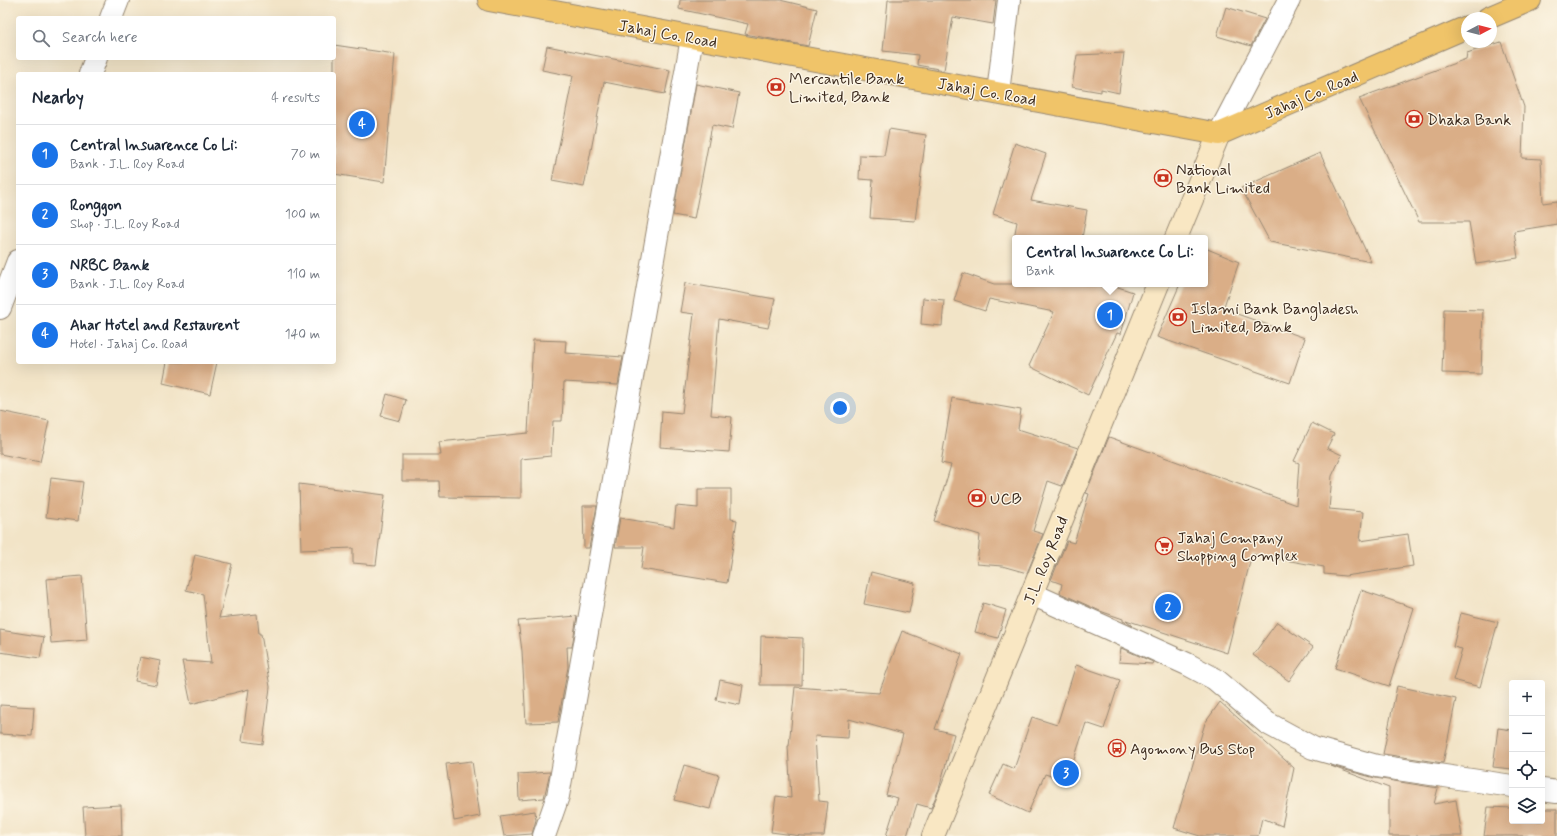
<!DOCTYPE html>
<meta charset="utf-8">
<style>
:root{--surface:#fff;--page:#f6f6f7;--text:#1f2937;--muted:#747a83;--line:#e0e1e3;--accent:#1a73e8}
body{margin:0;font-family:Mynerve,sans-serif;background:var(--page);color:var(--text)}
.controls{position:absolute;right:12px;bottom:12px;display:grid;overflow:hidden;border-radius:4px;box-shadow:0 4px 16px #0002}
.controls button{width:36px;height:36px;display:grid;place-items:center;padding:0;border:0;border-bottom:1px solid var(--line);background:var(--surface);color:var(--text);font:20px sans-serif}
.compass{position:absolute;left:1461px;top:12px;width:36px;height:36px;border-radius:50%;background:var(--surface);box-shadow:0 4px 16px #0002;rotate:83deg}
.you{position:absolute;left:840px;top:408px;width:14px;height:14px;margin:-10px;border:3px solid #fff;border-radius:50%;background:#1a73e8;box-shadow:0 0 0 6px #1a73e833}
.badge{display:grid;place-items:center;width:26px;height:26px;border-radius:50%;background:var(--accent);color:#fff;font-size:13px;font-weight:700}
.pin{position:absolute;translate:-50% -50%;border:2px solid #fff;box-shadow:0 1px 4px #0006}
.popup{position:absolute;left:1012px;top:235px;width:196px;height:52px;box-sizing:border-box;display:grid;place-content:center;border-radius:4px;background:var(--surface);filter:drop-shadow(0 1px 3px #0005);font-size:13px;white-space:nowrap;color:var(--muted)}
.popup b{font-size:15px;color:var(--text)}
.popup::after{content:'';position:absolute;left:50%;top:100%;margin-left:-8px;border:8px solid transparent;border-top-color:var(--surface)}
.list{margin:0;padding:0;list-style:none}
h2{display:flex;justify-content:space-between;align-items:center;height:52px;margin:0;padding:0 16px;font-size:17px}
h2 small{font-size:13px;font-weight:400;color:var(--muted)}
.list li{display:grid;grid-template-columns:26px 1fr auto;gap:12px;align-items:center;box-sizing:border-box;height:60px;padding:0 16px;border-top:1px solid var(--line)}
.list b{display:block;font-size:15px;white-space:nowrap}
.list p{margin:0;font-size:13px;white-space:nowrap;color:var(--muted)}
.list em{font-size:13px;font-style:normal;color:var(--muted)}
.icon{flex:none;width:22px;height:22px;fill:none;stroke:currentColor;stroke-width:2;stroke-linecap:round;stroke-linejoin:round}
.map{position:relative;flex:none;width:1557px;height:836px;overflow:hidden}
.search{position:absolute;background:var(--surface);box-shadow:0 4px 16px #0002;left:16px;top:16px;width:320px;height:44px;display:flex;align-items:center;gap:10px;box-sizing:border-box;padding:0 14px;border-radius:4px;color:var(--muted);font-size:15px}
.panel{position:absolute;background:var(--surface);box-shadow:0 4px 16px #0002;left:16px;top:72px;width:320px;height:292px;border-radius:4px}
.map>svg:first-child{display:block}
.building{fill:#daae87}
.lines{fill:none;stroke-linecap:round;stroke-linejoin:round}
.minor-casing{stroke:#968772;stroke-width:24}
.tertiary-casing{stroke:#968772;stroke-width:24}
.secondary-casing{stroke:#968772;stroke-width:24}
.trunk-casing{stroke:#968772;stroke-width:24}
.minor{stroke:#fff;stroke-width:22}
.tertiary{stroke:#fff;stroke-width:22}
.secondary{stroke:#f9e7c3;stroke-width:22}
.trunk{stroke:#f0c469;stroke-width:22}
.labels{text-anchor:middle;stroke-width:3;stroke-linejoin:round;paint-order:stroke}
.street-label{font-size:16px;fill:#3b2a1e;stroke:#fcf5e5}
.poi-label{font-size:16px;fill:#3b2a1e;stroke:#fcf5e5;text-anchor:start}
</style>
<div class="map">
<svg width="1557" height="836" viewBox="0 0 1557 836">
<rect width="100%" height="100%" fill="#fcf5e5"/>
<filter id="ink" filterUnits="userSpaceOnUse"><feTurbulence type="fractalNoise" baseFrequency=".025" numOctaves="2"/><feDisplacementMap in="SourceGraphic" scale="8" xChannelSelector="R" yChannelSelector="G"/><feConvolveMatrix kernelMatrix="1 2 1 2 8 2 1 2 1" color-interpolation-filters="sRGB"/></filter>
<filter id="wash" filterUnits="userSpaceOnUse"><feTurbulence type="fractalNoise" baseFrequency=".012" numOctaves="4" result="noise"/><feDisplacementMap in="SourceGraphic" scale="16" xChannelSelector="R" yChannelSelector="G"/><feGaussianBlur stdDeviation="0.9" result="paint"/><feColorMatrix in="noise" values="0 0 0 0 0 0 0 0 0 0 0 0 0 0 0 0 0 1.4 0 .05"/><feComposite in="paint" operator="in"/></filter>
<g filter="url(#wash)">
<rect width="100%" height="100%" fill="#f2e4c7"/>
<g id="blocks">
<path class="building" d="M 680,0 L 780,0 L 817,9 L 808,46 L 745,34 L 748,24 L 679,9 Z
M 888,0 L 996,0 L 993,24 L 953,17 L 944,70 L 917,65 L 918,55 L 883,51 Z
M 1226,7 L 1265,19 L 1251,46 L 1217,36 Z
M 1501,42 L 1524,107 L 1522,158 L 1541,159 L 1543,203 L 1557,201 L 1557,224 L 1514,231 L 1518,258 L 1476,264 L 1469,222 L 1419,222 L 1359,98 L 1466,59 L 1467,53 Z
M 334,45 L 395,54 L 384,182 L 334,174 Z
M 547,46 L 670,70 L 665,94 L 604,82 L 584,187 L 552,181 L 573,76 L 542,70 Z
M 1124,53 L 1119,93 L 1101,89 L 1101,92 L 1072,87 L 1077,55 Z
M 696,84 L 739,93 L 732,129 L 712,125 L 694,219 L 673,215 Z
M 889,129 L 926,135 L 915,221 L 870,218 L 873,180 L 859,179 L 860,155 L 884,156 Z
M 1015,143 L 1046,154 L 1031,200 L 1087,210 L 1082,238 L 1014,238 L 1017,222 L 993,214 Z
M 1320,153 L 1371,262 L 1270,242 L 1241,188 Z
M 1205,248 L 1239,262 L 1223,309 L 1305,338 L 1290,383 L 1157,337 L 1180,284 L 1205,284 Z
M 963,273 L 994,284 L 1109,284 L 1133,292 L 1121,334 L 1117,333 L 1088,395 L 1029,366 L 1054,312 L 989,299 L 985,311 L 954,301 Z
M 685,283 L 775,299 L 768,328 L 719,319 L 711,415 L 732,417 L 729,452 L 660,447 L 662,411 L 682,413 L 694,314 L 680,312 Z
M 923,298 L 944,300 L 942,326 L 921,324 Z
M 1444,309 L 1483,310 L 1481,374 L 1442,373 Z
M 533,340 L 566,341 L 565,353 L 623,357 L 618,385 L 564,382 L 562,421 L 553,421 L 551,456 L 521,459 L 521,498 L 440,497 L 439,481 L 402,481 L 402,455 L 441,455 L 439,442 L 528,433 Z
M 167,362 L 217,362 L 210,394 L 163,383 Z
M 387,394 L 406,400 L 400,421 L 381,416 Z
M 952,398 L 1021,410 L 1018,429 L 1078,448 L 1062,486 L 1048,481 L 1033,531 L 1043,534 L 1027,573 L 1002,566 L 977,564 L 980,535 L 934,521 L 951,465 L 941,463 Z
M 0,411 L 49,421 L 40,462 L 0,454 Z
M 1312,423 L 1334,434 L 1327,448 L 1342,455 L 1332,476 L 1329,509 L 1363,512 L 1360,541 L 1408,534 L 1413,566 L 1345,576 L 1324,574 L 1324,567 L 1252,554 L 1227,653 L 1126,620 L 1133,626 L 1123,621 L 1123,619 L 1100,611 L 1060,593 L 1062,584 L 1051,580 L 1067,541 L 1074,543 L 1089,494 L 1086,493 L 1109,437 L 1296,505 L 1299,463 L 1294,461 Z
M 51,478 L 83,482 L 78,521 L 46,517 Z
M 299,484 L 385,495 L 376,565 L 353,563 L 353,548 L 301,550 Z
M 698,489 L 731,489 L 731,519 L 737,520 L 727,583 L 641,569 L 644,547 L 615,547 L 620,518 L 674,527 L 676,506 L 698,508 Z
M 583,506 L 597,506 L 589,548 L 584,548 Z
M 195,555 L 232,564 L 219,618 L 257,614 L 259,634 L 261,634 L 270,687 L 263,744 L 242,741 L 249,689 L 191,704 L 182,661 L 211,663 L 203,594 L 186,590 Z
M 871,572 L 915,583 L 909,613 L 864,604 Z
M 82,576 L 87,640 L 51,643 L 46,579 Z
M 1361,590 L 1414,608 L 1389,686 L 1335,668 Z
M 983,603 L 1006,610 L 998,638 L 975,632 Z
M 1461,613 L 1498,622 L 1480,687 L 1453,680 L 1462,649 L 1453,647 Z
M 577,616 L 572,647 L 567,647 L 568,667 L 558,722 L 526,723 L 522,651 L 518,621 Z
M 1277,622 L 1313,647 L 1289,681 L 1253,655 Z
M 0,630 L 44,637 L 40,658 L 0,652 Z
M 902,631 L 962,654 L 935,729 L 954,734 L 939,789 L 931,808 L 917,804 L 907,836 L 886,836 L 898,798 L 886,795 L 903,734 L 849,719 L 848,738 L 815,736 L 819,801 L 828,802 L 824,836 L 801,836 L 771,832 L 776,796 L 791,798 L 788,746 L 789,746 L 795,687 L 879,693 Z
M 761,636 L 803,638 L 802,685 L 760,685 Z
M 1121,648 L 1153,662 L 1152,664 L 1119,662 Z
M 140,657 L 160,661 L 156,685 L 135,681 Z
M 1076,665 L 1120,680 L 1104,729 L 1086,723 L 1067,781 L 1045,774 L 1028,813 L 989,795 L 1003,764 L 1014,769 L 1032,717 L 1057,725 Z
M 720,680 L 743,685 L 740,705 L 716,700 Z
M 1397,686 L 1456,699 L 1443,763 L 1383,754 Z
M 1220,702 L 1294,768 L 1282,826 L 1262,818 L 1258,836 L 1200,836 L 1174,828 L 1205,723 Z
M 0,705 L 34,707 L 32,736 L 0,734 Z
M 1498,728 L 1512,730 L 1512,769 L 1493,767 Z
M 472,761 L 480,816 L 454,821 L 446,764 Z
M 684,765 L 719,775 L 710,809 L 674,800 Z
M 1331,766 L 1375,778 L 1438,788 L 1434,804 L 1456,800 L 1462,836 L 1389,836 L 1389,788 Z
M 550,772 L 544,798 L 519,800 L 518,774 Z
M 121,805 L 122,836 L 85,836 L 83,807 Z
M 1488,807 L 1512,808 L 1512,821 L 1542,821 L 1542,809 L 1557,809 L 1557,836 L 1484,836 Z
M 535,811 L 536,820 L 532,834 L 504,836 L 500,816 Z"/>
</g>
</g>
<g filter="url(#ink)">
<use href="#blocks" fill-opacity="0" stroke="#968772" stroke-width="1"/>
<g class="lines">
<defs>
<path id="minor" d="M 111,18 L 118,0
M 90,74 L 96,58
M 998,93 L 1009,0
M 0,308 L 18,261
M 1032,594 L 1187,664 L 1215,679 L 1267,723 L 1313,748 L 1377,766 L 1512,786
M 1542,790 L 1557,792
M 544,836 L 558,796 L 692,38"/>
<path id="tertiary" d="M 1219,134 L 1289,0"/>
<path id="secondary" d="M 1176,238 L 1219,134
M 933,836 L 1158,284"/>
<path id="trunk" d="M 489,0 L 1219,134 L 1467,27
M 1488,18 L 1530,0"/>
</defs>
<use href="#minor" class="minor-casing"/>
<use href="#tertiary" class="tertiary-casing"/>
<use href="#secondary" class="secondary-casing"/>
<use href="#trunk" class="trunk-casing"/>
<use href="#minor" class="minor"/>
<use href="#tertiary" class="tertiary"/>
<use href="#secondary" class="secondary"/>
<use href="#trunk" class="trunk"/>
</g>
</g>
<defs>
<symbol id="bank-ring" viewBox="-11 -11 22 22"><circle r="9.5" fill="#fcf5e5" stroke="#c8321e" stroke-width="1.5"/><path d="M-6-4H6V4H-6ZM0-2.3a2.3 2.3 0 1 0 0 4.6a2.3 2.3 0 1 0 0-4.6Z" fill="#c8321e"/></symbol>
<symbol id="supermarket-ring" viewBox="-11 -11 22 22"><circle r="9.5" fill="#fcf5e5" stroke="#c8321e" stroke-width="1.5"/><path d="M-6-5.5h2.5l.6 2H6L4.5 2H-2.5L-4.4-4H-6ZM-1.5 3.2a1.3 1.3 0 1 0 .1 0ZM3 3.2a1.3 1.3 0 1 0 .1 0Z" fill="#c8321e"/></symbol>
<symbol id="bus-ring" viewBox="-11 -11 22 22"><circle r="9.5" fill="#fcf5e5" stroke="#c8321e" stroke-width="1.5"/><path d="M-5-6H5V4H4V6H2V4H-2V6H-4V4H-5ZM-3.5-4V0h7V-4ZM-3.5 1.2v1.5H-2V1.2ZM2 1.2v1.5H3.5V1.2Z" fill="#c8321e"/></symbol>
</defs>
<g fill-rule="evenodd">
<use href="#bank-ring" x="766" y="77" width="20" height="20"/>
<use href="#bank-ring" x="1404" y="109" width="20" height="20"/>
<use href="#bank-ring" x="1153" y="168" width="20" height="20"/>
<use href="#bank-ring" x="1168" y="307" width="20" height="20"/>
<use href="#bank-ring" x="967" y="488" width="20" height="20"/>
<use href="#supermarket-ring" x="1154" y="536" width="20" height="20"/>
<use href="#bus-ring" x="1107" y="738" width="20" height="20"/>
</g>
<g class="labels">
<g class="street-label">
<text transform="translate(668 33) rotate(10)" y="6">Jahaj Co. Road</text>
<text transform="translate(987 91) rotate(10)" y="6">Jahaj Co. Road</text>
<text transform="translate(1311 94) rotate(-23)" y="6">Jahaj Co. Road</text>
<text transform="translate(1045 560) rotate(-68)" y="6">J.L. Roy Road</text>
</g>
<g class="poi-label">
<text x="789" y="84">Mercantile Bank<tspan x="789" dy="18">Limited, Bank</tspan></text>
<text x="1427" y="125">Dhaka Bank</text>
<text x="1176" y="175">National<tspan x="1176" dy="18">Bank Limited</tspan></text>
<text x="1191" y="314">Islami Bank Bangladesh<tspan x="1191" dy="18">Limited, Bank</tspan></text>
<text x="990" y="504">UCB</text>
<text x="1177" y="543">Jahaj Company<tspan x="1177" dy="18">Shopping Complex</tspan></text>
<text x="1130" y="754">Agomony Bus Stop</text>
</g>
</g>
</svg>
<div class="controls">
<button>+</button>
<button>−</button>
<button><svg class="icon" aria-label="locate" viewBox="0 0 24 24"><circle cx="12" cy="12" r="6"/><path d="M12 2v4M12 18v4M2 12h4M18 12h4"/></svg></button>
<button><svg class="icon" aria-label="layers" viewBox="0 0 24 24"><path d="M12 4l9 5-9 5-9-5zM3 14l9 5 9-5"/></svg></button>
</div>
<svg class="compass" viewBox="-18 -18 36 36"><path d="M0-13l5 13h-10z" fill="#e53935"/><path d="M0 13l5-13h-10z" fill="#747a83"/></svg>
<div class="you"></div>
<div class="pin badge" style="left:1110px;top:315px">1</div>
<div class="popup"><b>Central Insuarence Co Li:</b>Bank</div>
<div class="pin badge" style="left:1168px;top:607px">2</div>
<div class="pin badge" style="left:1066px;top:773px">3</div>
<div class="pin badge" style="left:362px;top:124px">4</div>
<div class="search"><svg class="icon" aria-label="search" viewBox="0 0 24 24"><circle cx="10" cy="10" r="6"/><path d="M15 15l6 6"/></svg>Search here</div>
<section class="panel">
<h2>Nearby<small>4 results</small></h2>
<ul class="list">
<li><span class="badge">1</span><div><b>Central Insuarence Co Li:</b><p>Bank · J.L. Roy Road</p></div><em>70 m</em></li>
<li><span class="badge">2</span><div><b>Ronggon</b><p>Shop · J.L. Roy Road</p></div><em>100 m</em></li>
<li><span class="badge">3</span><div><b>NRBC Bank</b><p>Bank · J.L. Roy Road</p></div><em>110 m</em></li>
<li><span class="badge">4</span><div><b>Ahar Hotel and Restaurent</b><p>Hotel · Jahaj Co. Road</p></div><em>140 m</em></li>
</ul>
</section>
</div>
